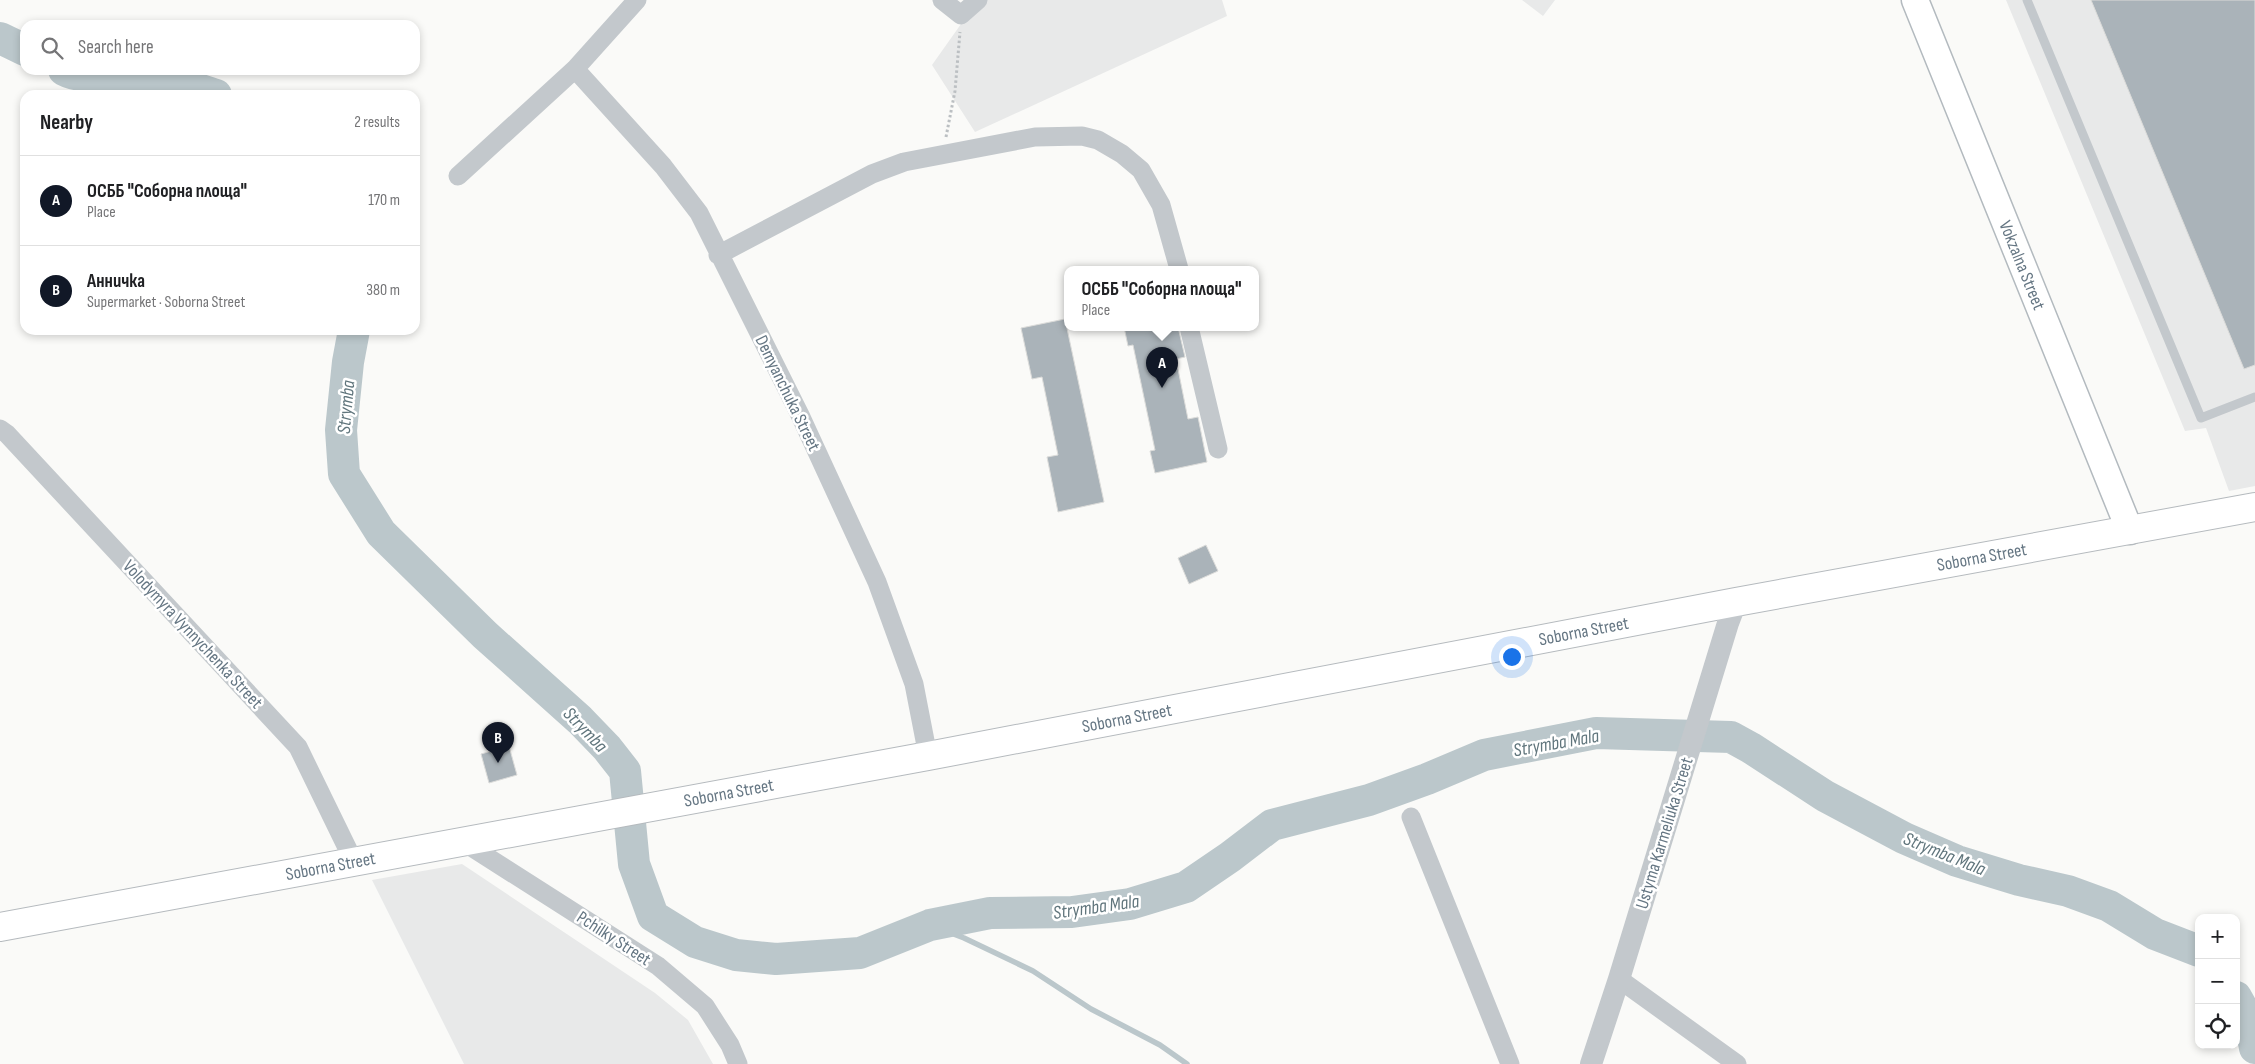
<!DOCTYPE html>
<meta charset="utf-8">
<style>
:root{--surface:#fff;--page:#f2f2f2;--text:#202124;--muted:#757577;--line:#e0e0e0;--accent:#111827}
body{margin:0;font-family:"Sofia Sans Condensed",sans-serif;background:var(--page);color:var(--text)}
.controls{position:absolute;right:15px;bottom:15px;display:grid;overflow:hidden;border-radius:10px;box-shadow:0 2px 8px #0003}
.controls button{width:45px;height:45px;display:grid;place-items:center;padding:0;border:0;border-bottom:1px solid var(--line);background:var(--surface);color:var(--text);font:25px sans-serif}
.you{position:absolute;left:1511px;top:656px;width:18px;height:18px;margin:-12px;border:4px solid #fff;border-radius:50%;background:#1a73e8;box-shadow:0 0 0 8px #1a73e833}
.badge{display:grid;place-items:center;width:32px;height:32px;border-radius:50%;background:var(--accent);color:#fff;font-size:16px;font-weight:700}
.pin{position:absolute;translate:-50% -41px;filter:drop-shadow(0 1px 2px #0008)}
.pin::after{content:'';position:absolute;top:26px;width:18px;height:15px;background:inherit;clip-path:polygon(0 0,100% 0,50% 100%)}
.popup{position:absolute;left:1064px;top:266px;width:195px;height:65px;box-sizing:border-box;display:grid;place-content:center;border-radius:10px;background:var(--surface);filter:drop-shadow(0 1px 4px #0005);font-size:16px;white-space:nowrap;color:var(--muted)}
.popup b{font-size:19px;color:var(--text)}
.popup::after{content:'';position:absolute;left:50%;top:100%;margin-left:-10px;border:10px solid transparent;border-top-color:var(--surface)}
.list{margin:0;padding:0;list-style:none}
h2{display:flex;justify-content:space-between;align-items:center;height:65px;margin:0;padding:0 20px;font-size:21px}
h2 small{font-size:16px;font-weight:400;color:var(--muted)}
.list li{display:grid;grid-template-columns:32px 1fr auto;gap:15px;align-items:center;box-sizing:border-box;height:90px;padding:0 20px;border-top:1px solid var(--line)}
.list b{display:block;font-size:19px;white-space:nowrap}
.list p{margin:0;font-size:16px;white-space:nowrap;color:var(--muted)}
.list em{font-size:16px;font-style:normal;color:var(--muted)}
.icon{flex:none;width:28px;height:28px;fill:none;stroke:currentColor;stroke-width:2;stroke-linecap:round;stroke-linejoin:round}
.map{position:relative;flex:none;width:2255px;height:1064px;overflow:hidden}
.search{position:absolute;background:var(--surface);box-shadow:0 2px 8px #0003;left:20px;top:20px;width:400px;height:55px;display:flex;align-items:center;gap:12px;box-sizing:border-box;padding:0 18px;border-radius:15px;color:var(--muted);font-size:19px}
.panel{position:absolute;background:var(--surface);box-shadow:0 2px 8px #0003;left:20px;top:90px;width:400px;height:245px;border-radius:15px}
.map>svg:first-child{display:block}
.built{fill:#e8e9e9}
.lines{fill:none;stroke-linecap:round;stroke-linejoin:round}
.stream{stroke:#bbc7cb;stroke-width:5.5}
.river{stroke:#bbc7cb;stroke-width:32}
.building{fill:#aab3b9;stroke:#dcdcda}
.secondary-casing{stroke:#b3babf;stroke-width:29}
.primary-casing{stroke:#b5babe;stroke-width:30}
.path{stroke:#bbbfc2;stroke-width:3;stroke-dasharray:2.5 2.5;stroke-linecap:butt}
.service{stroke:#c3c8cc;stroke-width:9}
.minor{stroke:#c3c8cc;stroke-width:19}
.tertiary{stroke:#c3c8cc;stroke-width:22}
.secondary{stroke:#fff;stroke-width:26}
.primary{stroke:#fff;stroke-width:28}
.labels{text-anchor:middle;stroke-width:5;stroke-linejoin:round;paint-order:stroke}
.street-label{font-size:18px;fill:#657683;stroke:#fff}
.water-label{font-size:19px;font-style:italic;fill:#60757c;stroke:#fff}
</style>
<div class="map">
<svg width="2255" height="1064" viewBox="0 0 2255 1064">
<rect width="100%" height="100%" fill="#fafaf8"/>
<path class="built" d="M 978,0 L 1222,0 L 1227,16 L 975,132 L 932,65 Z
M 1522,0 L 1555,0 L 1543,16 Z
M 2006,0 L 2255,0 L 2255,486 L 2229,491 L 2206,428 L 2185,431 Z
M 462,864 L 655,993 L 688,1020 L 713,1064 L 464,1064 L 372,880 Z"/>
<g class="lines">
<path class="stream" d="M 930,925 L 964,938 L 1033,971 L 1091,1009 L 1160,1045 L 1187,1064"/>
<path class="river" d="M 0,38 L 25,50
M 64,70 C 85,81 111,73 133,75 C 162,76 189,86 216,95
M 354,330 L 348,362 L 341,430 L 344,474 L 381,533 L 485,635 L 580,720 L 607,748 L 625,771 L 634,864 L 653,916 L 695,942 L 736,955 L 776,959 L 860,953 L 930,925 L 990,913 L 1072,912 L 1130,904 L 1186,887 L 1230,857 L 1272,825 L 1369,800 L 1427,779 L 1484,755 L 1596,733 L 1731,737 L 1751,748 L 1825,796 L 1904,838 L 1957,861 L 2019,880 L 2068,891 L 2109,906 L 2155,934 L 2199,951
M 2236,997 L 2250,1022 L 2255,1048"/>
</g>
<path class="building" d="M 2091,0 L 2255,0 L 2255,365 L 2244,369 Z
M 1065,319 L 1104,502 L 1058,512 L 1047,457 L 1058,455 L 1042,377 L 1032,379 L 1021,328 Z
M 1124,327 L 1178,327 L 1185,357 L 1176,359 L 1188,419 L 1198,417 L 1207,462 L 1155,473 L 1150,451 L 1155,450 L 1133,345 L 1128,346 Z
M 1206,545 L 1218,571 L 1189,584 L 1178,558 Z
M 509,746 L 517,775 L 489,783 L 481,754 Z"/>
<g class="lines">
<defs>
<g id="secondary">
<path id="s1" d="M 1915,0 L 2130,531"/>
</g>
<g id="primary">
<path id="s2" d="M 0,927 L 928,756 L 1736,602 L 2255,507"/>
</g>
</defs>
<use href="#secondary" class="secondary-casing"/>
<use href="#primary" class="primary-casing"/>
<path class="path" d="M 946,137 L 955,91 L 960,32"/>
<path class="service" d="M 2027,0 L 2201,418 L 2255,397"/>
<path class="minor" d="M 942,0 L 961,15 L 978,0
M 575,69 L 663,166 L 699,213 L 800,415 L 877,582 L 914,684 L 928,756
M 458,176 L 575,69 L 637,0
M 718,255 L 872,174 L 904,162 L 1035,137 L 1082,136 L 1098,140 L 1122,154 L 1141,170 L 1161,205 L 1179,269
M 1189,327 L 1218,449
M 0,429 L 7,434 L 298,747 L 354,862
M 1411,817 L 1510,1064
M 462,841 L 658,966 L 705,1006 L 730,1045 L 738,1064
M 1619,979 L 1737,1064"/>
<path class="tertiary" d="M 1591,1064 L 1619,979 L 1728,623 L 1736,602"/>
<use href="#secondary" class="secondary"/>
<use href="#primary" class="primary"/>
</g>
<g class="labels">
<g class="street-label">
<text dy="6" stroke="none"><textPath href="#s1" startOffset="286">Vokzalna Street</textPath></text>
<text transform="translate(788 393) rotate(64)" y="6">Demyanchuka Street</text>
<text dy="6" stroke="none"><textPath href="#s2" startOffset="2016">Soborna Street</textPath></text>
<text dy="6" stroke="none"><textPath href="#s2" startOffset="1611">Soborna Street</textPath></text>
<text transform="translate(193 634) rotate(47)" y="6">Volodymyra Vynnychenka Street</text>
<text dy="6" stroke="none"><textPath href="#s2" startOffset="1146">Soborna Street</textPath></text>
<text dy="6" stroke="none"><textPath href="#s2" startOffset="741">Soborna Street</textPath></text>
<text transform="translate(1664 833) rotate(-73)" y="6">Ustyma Karmeliuka Street</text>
<text dy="6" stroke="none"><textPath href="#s2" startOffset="336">Soborna Street</textPath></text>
<text transform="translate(614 938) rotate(33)" y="6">Pchilky Street</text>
</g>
<g class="water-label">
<text transform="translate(345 407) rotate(-85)" y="7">Strymba</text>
<text transform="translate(586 729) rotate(46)" y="7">Strymba</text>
<text transform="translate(1556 742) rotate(-10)" y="7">Strymba Mala</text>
<text transform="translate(1945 853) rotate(22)" y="7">Strymba Mala</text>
<text transform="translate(1096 906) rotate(-8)" y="7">Strymba Mala</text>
</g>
</g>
</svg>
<div class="controls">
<button>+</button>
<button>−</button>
<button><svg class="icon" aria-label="locate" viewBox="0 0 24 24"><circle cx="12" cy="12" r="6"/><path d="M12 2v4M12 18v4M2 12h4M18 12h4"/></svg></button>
</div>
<div class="you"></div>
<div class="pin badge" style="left:1162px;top:388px">A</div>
<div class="popup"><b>ОСББ &quot;Соборна площа&quot;</b>Place</div>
<div class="pin badge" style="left:498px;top:763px">B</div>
<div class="search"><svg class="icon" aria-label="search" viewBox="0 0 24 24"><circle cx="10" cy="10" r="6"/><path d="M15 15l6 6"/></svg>Search here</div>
<section class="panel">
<h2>Nearby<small>2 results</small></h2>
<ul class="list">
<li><span class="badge">A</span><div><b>ОСББ &quot;Соборна площа&quot;</b><p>Place</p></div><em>170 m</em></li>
<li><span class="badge">B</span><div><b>Анничка</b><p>Supermarket · Soborna Street</p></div><em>380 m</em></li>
</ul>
</section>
</div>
